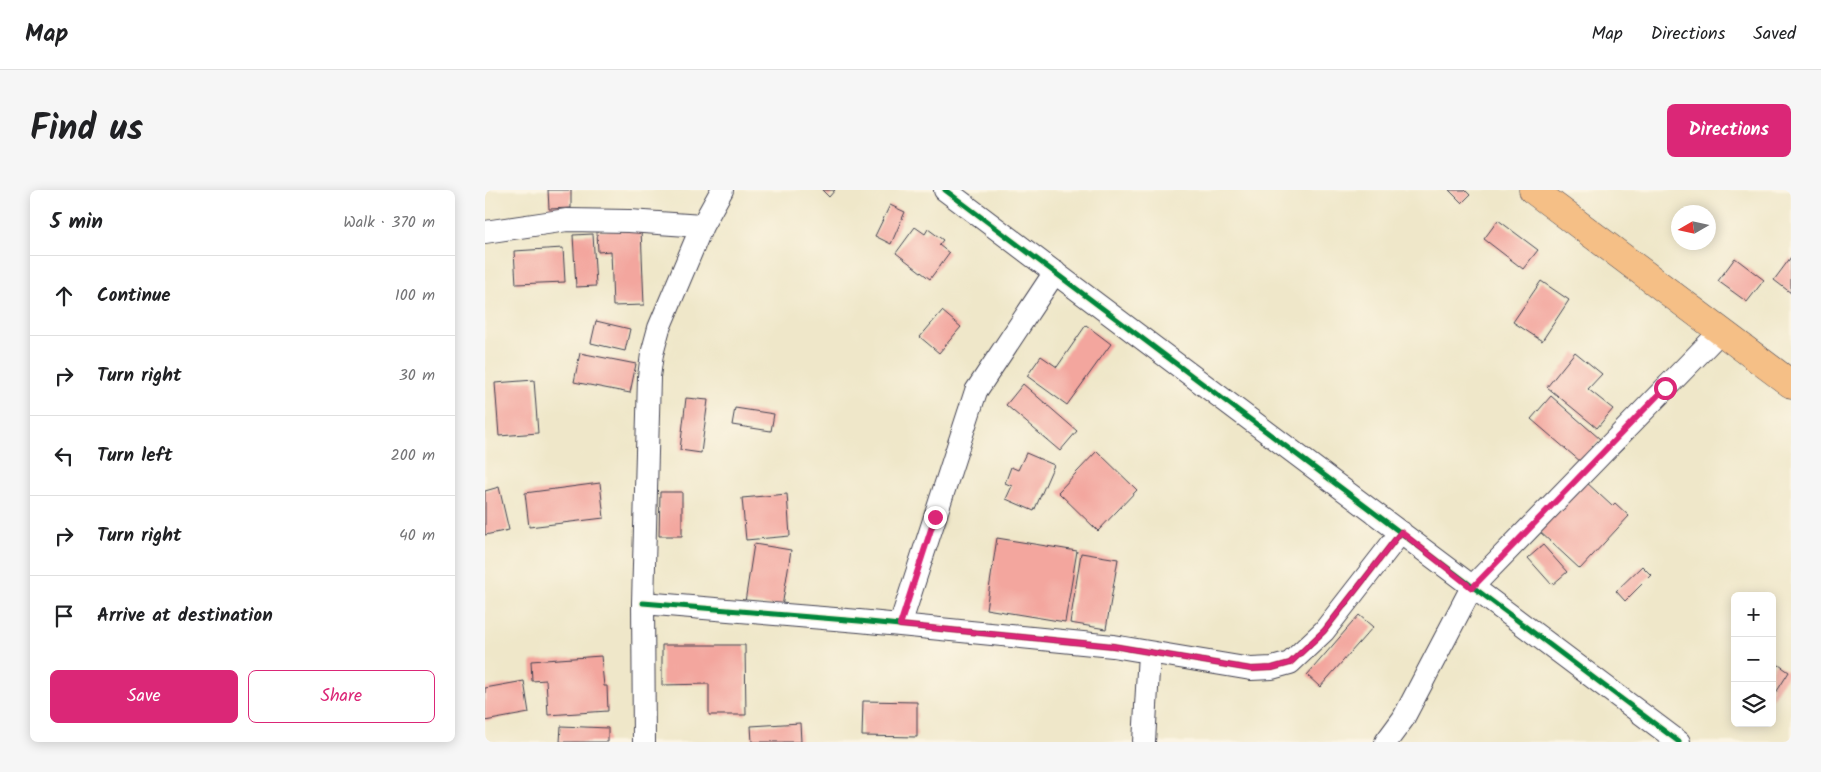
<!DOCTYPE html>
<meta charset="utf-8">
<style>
:root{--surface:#fff;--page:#f6f6f6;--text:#202124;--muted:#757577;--line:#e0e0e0;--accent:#db2777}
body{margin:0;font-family:Kalam,sans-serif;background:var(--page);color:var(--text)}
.controls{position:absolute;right:15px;bottom:15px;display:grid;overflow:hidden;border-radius:8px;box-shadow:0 2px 12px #0003}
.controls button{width:45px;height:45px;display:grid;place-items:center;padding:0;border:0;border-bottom:1px solid var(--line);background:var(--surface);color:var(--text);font:25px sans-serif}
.compass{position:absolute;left:1186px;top:15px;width:45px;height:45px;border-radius:50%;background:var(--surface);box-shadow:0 2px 12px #0003;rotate:261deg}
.stop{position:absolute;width:15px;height:15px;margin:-11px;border:4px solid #db2777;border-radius:50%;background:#fff}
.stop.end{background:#db2777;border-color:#fff;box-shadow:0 1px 5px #0008}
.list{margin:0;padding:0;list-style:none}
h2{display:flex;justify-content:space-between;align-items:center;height:65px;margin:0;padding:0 20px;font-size:21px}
h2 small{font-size:16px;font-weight:400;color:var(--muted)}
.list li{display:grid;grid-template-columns:32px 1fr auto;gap:15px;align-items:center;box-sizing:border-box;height:80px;padding:0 20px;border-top:1px solid var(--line)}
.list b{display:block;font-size:19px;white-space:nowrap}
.list em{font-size:16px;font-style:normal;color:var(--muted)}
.actions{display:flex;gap:10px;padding:15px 20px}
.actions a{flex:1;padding:11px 0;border:1px solid var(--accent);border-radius:8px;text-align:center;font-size:18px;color:var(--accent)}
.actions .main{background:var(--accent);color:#fff}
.icon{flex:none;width:28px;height:28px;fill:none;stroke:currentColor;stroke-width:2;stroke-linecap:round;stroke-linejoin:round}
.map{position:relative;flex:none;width:1306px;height:552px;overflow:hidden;border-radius:8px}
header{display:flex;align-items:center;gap:30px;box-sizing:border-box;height:70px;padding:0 25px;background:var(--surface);border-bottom:1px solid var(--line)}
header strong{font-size:24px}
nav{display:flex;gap:28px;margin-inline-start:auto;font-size:18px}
.intro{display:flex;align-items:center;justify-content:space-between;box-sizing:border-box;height:120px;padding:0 30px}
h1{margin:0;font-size:35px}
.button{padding:12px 22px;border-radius:8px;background:var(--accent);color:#fff;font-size:18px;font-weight:700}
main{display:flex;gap:30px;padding:0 30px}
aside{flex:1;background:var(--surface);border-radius:8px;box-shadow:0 2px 12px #0003}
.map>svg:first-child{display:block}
.building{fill:#f3a69e}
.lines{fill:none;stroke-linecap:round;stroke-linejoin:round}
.street-casing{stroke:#414050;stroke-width:24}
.primary-casing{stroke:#414050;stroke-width:29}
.street{stroke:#fff;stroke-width:22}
.primary{stroke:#f5bf86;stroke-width:28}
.cycleway-casing{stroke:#fcf5e5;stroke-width:8}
.cycleway{stroke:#00873e;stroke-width:5}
.route{stroke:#db2777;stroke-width:6}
</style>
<header>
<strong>Map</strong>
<nav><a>Map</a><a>Directions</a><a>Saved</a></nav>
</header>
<div class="intro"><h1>Find us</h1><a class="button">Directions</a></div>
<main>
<aside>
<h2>5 min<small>Walk · 370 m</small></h2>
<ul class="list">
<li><svg class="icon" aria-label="ahead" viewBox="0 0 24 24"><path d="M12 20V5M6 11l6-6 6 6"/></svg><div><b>Continue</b></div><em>100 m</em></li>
<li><svg class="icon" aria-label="right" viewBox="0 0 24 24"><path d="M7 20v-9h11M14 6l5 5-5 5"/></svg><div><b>Turn right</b></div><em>30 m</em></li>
<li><svg class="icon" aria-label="left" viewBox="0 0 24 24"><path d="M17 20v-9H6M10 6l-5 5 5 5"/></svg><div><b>Turn left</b></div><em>200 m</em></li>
<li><svg class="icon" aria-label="right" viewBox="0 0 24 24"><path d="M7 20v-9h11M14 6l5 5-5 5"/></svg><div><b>Turn right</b></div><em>40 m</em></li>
<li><svg class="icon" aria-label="arrive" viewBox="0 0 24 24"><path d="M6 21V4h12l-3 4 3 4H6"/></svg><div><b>Arrive at destination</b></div></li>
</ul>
<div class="actions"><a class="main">Save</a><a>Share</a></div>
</aside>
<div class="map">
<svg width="1306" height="552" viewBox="0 0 1306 552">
<rect width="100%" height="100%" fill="#fcf5e5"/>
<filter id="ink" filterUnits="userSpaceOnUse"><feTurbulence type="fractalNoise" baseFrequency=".02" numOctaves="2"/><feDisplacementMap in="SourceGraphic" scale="10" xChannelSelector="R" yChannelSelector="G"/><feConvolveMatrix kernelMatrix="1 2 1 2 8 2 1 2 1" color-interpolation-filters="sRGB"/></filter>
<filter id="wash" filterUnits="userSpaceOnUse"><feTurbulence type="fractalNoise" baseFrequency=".0096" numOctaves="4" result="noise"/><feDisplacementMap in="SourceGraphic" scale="20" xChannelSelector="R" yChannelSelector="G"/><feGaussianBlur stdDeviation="1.12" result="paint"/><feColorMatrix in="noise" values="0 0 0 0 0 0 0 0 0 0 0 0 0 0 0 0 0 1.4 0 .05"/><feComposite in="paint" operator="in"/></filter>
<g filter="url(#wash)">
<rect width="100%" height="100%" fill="#efe7c9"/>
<g id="blocks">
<path class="building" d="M 63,0 L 86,0 L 86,18 L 64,19 Z
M 337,0 L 350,0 L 344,7 Z
M 964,0 L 980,0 L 985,5 L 977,13 Z
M 405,15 L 420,22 L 406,54 L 390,46 Z
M 1013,30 L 1053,60 L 1038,79 L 999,49 Z
M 430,37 L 440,44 L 443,39 L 458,50 L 454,55 L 464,63 L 445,89 L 411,63 Z
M 156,39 L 159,115 L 128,116 L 126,61 L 113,62 L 112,41 Z
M 108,44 L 111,96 L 91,97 L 88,45 Z
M 78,58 L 80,92 L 31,94 L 29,61 Z
M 1306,67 L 1306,103 L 1289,90 Z
M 1250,68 L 1279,90 L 1262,112 L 1233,91 Z
M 1056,91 L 1084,110 L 1057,151 L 1028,132 Z
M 457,121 L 476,137 L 454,163 L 435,147 Z
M 111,131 L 145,139 L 140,161 L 106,153 Z
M 601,135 L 626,154 L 582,215 L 542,186 L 556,166 L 572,177 Z
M 1090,162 L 1117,184 L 1103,199 L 1128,219 L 1112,238 L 1062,197 Z
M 95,163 L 151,174 L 145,203 L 89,192 Z
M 49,190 L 53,243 L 14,246 L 10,193 Z
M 538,194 L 592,241 L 575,261 L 521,215 Z
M 1066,206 L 1115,249 L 1096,272 L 1046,229 Z
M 201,208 L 223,210 L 216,263 L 195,260 Z
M 250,218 L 289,224 L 286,241 L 247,235 Z
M 612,261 L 652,300 L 613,341 L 573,302 Z
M 541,263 L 569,275 L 549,321 L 521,309 L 527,296 L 520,293 L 526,277 L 533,280 Z
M 1100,291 L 1127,316 L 1130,313 L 1144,326 L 1095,379 L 1054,341 Z
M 115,293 L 119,328 L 44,337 L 40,303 Z
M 14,297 L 24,340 L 0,345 L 0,301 Z
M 175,302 L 197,302 L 197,346 L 174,346 Z
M 302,304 L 305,346 L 261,350 L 257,308 Z
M 512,348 L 592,361 L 580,432 L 501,419 Z
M 269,354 L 306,360 L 297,417 L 260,412 Z
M 1058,355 L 1082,382 L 1067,395 L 1043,368 Z
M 596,363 L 633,369 L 621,439 L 585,433 Z
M 1157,376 L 1166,385 L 1140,411 L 1131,401 Z
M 874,425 L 888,437 L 835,497 L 822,485 Z
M 177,455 L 260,455 L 261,525 L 224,525 L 224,494 L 177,495 Z
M 116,466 L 119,496 L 122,496 L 123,521 L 63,525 L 61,490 L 47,491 L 46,471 Z
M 1291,473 L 1304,482 L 1287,509 L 1287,479 Z
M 39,491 L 44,523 L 0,531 L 0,498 Z
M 378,511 L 432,512 L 432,547 L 377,546 Z
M 315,533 L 316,552 L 267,552 L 266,536 Z
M 76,536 L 123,538 L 123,552 L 75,552 Z"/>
</g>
</g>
<g filter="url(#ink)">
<use href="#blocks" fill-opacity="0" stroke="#414050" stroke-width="1"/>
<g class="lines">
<defs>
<path id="street" d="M 460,0 L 1194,552
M 0,42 L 82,30 L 144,31 L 217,36
M 158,413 L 374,431 L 628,456 L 766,479 L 787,478 L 805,473 L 839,441 L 916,342
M 415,435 L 491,201 L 570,82
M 159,552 L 158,413 L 164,187 L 167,164 L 174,138 L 217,36 L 237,0
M 659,552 L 664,463
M 901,552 L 918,529 L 987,397 L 1236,141"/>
<path id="primary" d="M 1048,0 L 1306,194"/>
</defs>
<use href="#street" class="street-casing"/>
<use href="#primary" class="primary-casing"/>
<use href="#street" class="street"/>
<use href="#primary" class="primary"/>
<defs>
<path id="cycleway" d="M 460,0 L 1194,552
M 158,413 L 374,431 L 628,456 L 766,479 L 787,478 L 805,473 L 839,441 L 916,342"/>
</defs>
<use href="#cycleway" class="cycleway-casing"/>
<use href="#cycleway" class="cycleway"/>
</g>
</g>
<g class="lines" filter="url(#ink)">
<path class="route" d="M 450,327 L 415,435 L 628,456 L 766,479 L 787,478 L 805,473 L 839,441 L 916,342 L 987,398 L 1180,198"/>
</g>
</svg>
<div class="controls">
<button>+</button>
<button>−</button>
<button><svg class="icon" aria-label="layers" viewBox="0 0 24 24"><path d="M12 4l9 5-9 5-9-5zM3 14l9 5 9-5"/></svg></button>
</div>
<svg class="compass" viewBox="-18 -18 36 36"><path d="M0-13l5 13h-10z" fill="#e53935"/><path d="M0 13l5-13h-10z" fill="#757577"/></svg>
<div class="stop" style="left:1180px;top:198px"></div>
<div class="stop end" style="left:450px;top:327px"></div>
</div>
</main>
